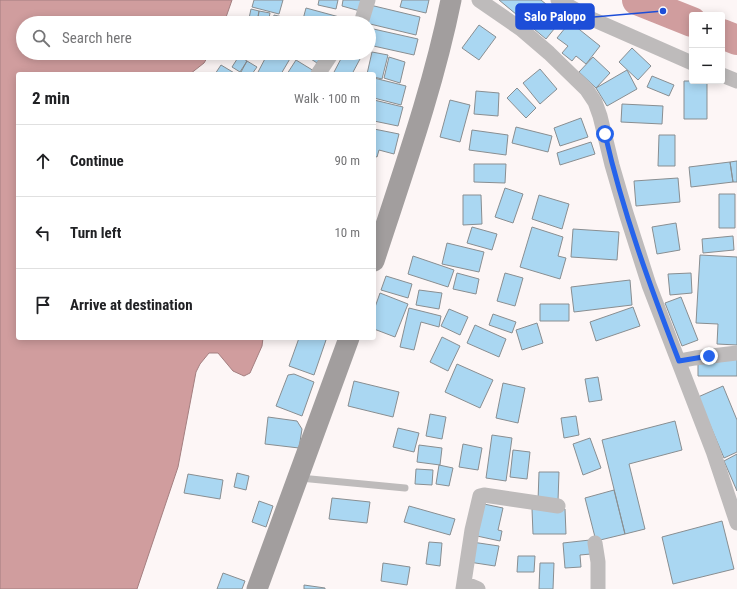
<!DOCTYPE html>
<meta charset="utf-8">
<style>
:root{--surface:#fff;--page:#f6f6f6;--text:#202124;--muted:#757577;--line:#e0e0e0}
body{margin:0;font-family:"Roboto Condensed",sans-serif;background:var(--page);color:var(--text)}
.controls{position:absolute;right:12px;top:12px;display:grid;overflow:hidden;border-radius:4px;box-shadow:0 2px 10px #0003}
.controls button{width:36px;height:36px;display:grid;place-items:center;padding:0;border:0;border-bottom:1px solid var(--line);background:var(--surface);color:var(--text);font:20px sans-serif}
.stop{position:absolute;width:12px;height:12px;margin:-9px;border:3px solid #2563eb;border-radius:50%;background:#fff}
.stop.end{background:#2563eb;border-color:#fff;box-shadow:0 1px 4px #0008}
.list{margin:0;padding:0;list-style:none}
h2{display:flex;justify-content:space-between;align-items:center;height:52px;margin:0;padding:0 16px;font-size:17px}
h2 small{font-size:13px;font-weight:400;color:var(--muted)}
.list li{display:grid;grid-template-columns:26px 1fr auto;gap:12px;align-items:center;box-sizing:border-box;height:72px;padding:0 16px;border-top:1px solid var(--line)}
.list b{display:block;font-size:15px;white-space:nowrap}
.list em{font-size:13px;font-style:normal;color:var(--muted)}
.icon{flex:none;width:22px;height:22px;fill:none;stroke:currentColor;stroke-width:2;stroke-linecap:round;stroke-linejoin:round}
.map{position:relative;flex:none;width:737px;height:589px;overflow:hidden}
.search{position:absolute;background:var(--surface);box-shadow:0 2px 10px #0003;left:16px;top:16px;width:360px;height:44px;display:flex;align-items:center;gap:10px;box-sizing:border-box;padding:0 14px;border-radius:22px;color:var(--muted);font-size:15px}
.panel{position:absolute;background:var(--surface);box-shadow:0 2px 10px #0003;left:16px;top:72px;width:360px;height:268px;border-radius:4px}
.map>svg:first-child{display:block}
.water{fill:#d09d9e;stroke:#a47f80}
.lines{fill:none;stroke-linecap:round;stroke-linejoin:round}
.river{stroke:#d09d9e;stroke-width:30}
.building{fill:#aad7f2;stroke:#898e91}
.lane{stroke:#bebbbb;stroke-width:7}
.street{stroke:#bebbbb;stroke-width:15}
.secondary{stroke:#a29e9e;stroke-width:21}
.route{stroke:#2563eb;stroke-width:5}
.leader{fill:none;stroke:#1d4ed8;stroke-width:1.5}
.callout-dot{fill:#1d4ed8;stroke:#fff;stroke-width:1.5}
.callout{fill:#1d4ed8;stroke:#1d4ed8;stroke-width:1.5}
.callout-label{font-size:13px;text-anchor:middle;font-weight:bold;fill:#fff}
</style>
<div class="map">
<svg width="737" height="589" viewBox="0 0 737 589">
<rect width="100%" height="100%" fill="#fdf6f6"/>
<path class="water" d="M 0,0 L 232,0 L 224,23 L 23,23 L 23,53 L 210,53 L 204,63 L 190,74 L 18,74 L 18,338 L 263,338 L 262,346 L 250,373 L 244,376 L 233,371 L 218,353 L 209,353 L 200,364 L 196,372 L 178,467 L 137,589 L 0,589 Z"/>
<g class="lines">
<path class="river" d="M 637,0 L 692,22
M 722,34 L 737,40"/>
</g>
<path class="building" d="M 254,0 L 283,0 L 279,14 L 252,7 Z
M 319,0 L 338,0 L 336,9 L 318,5 Z
M 343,0 L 363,0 L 360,11 L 342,6 Z
M 402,0 L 429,0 L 426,13 L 400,7 Z
M 499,0 L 541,0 L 563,18 L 546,39 Z
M 370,5 L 420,17 L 416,35 L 366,23 Z
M 306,8 L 343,18 L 341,23 L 302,23 Z
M 251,9 L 259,11 L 257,23 L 248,23 Z
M 259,11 L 270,13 L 268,23 L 257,23 Z
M 274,15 L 300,21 L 300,23 L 272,23 Z
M 570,22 L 600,46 L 586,64 L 576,56 L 572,61 L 562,53 L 568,46 L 557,38 Z
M 479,25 L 496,37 L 479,60 L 462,48 Z
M 369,28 L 418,39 L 414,55 L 369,45 Z
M 632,48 L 651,66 L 638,80 L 619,62 Z
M 372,52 L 388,55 L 382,79 L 374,77 L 374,74 L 367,74 Z
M 247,53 L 262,53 L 259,59 Z
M 268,53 L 284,53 L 291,57 L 281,74 L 257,74 Z
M 302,53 L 323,53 L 317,63 Z
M 344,53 L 348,53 L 360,59 L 352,74 L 333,74 Z
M 239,56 L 247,61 L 240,72 L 232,67 Z
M 389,57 L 405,62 L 400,83 L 384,78 Z
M 593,57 L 610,73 L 596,88 L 579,72 Z
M 296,60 L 314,71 L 312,74 L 287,74 Z
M 247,61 L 257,67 L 252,74 L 244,74 L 241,72 Z
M 221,65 L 236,74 L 215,74 Z
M 540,69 L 557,89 L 540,104 L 523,83 Z
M 627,70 L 637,89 L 607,106 L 596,88 Z
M 652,76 L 674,85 L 669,96 L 647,87 Z
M 374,78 L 406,86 L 401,105 L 374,98 Z
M 684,81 L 707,81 L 707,119 L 684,119 Z
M 517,88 L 536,108 L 526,118 L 507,98 Z
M 476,91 L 499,93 L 498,116 L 474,114 Z
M 374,100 L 403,107 L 398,126 L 374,121 Z
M 450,100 L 470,105 L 460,142 L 440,137 Z
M 622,104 L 663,106 L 662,124 L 621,122 Z
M 581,118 L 588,137 L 560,146 L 554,128 Z
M 516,127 L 552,136 L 548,152 L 512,143 Z
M 374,129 L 399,134 L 394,154 L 379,150 L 377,157 L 374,156 Z
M 472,130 L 508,135 L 506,155 L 469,150 Z
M 659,135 L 675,135 L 675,166 L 658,166 Z
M 591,142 L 595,154 L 560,165 L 557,153 Z
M 737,161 L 737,182 L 733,182 L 730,162 Z
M 730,162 L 733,182 L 691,187 L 689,167 Z
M 474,164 L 506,164 L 505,183 L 474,182 Z
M 678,178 L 680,202 L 636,206 L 634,181 Z
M 505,188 L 523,194 L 513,223 L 495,217 Z
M 719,194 L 735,194 L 735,228 L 719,228 Z
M 463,195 L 481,195 L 482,224 L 463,225 Z
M 539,195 L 569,204 L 562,229 L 532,219 Z
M 676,223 L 680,250 L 657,254 L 652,227 Z
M 472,227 L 497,234 L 492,250 L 467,243 Z
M 532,227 L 563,237 L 558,256 L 566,258 L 560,279 L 520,267 Z
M 573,229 L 619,232 L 617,260 L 571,257 Z
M 733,236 L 734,250 L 703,253 L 702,239 Z
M 447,243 L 484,252 L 479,272 L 442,264 Z
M 700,255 L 737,257 L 737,345 L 717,344 L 718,324 L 696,323 Z
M 413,256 L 454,270 L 448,287 L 408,274 Z
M 457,273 L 479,279 L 476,294 L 453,289 Z
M 505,273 L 523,278 L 515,306 L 497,301 Z
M 691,273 L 692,293 L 670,295 L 668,274 Z
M 386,276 L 412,284 L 408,298 L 381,290 Z
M 630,280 L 632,305 L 574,312 L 571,287 Z
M 419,290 L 442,293 L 439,309 L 416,305 Z
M 380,293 L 408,304 L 395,337 L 374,329 L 374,310 Z
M 681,297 L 698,340 L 682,346 L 665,303 Z
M 540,304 L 569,304 L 569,321 L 540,321 Z
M 633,307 L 640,326 L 596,341 L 590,322 Z
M 409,308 L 441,316 L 439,327 L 421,322 L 414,350 L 400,347 Z
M 449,309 L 468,317 L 460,335 L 441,326 Z
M 493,314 L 516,322 L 512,333 L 489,325 Z
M 537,323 L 543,343 L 522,350 L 516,330 Z
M 475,325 L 506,339 L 499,357 L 467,343 Z
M 442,337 L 460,346 L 448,371 L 430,362 Z
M 299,338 L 321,338 L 326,340 L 314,375 L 289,366 Z
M 698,359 L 737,359 L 737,376 L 698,376 Z
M 457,364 L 493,380 L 480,408 L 445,392 Z
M 294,374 L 314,382 L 302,416 L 276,406 L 288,375 Z
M 598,377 L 602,400 L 589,402 L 585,379 Z
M 354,381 L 399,392 L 393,417 L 348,406 Z
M 503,383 L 525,388 L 518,423 L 496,418 Z
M 723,386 L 737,420 L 737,452 L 724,458 L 698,397 Z
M 430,414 L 446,417 L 442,439 L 426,436 Z
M 576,416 L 579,435 L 564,438 L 561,418 Z
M 268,417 L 297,421 L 302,429 L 299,448 L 265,444 Z
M 675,421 L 682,450 L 629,464 L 645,529 L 625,534 L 602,440 Z
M 398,428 L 419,433 L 414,452 L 393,447 Z
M 492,435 L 512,438 L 506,481 L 486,478 Z
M 590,438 L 601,468 L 583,475 L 573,444 Z
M 463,444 L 482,448 L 478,470 L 459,467 Z
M 419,445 L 442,448 L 440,465 L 417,462 Z
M 513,450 L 530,452 L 527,479 L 510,477 Z
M 737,454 L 737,491 L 724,461 Z
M 439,465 L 453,468 L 449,486 L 436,484 Z
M 416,469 L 433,470 L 432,485 L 415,484 Z
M 539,472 L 559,472 L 558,501 L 538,501 Z
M 237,473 L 249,476 L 246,490 L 234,487 Z
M 188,474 L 223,480 L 220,499 L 184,493 Z
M 614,490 L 625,534 L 596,541 L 585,498 Z
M 332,498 L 370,502 L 367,523 L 329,519 Z
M 259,501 L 273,506 L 266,527 L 252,522 Z
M 484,504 L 503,508 L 498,530 L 502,531 L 500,541 L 477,536 Z
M 409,506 L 455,519 L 450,535 L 404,522 Z
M 532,509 L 565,509 L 566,534 L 533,534 Z
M 722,521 L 734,569 L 673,584 L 662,537 Z
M 590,540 L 591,554 L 580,555 L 581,567 L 565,568 L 563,543 Z
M 429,542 L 442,543 L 440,566 L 426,564 Z
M 472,542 L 499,546 L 495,566 L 469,562 Z
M 518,556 L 535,556 L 534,572 L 517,572 Z
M 383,563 L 410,567 L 407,585 L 381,581 Z
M 540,563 L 554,563 L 553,589 L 539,589 Z
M 223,573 L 245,581 L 242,589 L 217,589 Z
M 304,585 L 325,588 L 325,589 L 304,589 Z"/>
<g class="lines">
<path class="lane" d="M 300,478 L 405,488"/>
<path class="street" d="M 479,0 L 521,29 L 549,53 L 587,90 L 595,102 L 600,116 L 612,165 L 626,213 L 649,285 L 713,451 L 737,523
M 558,0 L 592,19 L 692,63
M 361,23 L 368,0
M 318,74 L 332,53
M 722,75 L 737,81
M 679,361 L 695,358 L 737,353
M 595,543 L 598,562 L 598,589
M 464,583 L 478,589
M 463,589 L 472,530 L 480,496 L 484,495 L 558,506"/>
<path class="secondary" d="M 374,261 C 402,175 433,89 451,0
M 257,589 L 349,338"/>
</g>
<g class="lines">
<path class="route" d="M 605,134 C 623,213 650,286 679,361 L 709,356"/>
</g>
<path class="leader" d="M663 11L594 17"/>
<circle class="callout-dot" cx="663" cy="11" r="4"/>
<rect class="callout" x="516" y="4" width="78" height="25" rx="4"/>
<g class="callout-label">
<text x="555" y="21">Salo Palopo</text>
</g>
</svg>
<div class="controls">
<button>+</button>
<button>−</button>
</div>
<div class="stop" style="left:605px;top:134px"></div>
<div class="stop end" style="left:709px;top:356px"></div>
<div class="search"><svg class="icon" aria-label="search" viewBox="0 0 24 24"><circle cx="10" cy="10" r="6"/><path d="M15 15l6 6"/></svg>Search here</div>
<section class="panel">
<h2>2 min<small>Walk · 100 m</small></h2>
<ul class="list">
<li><svg class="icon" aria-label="ahead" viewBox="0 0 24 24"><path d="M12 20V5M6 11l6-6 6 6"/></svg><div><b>Continue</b></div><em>90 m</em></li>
<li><svg class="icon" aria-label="left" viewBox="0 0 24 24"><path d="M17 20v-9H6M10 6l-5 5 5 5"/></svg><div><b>Turn left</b></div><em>10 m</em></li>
<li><svg class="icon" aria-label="arrive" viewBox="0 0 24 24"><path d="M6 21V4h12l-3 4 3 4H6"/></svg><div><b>Arrive at destination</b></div></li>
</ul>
</section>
</div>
